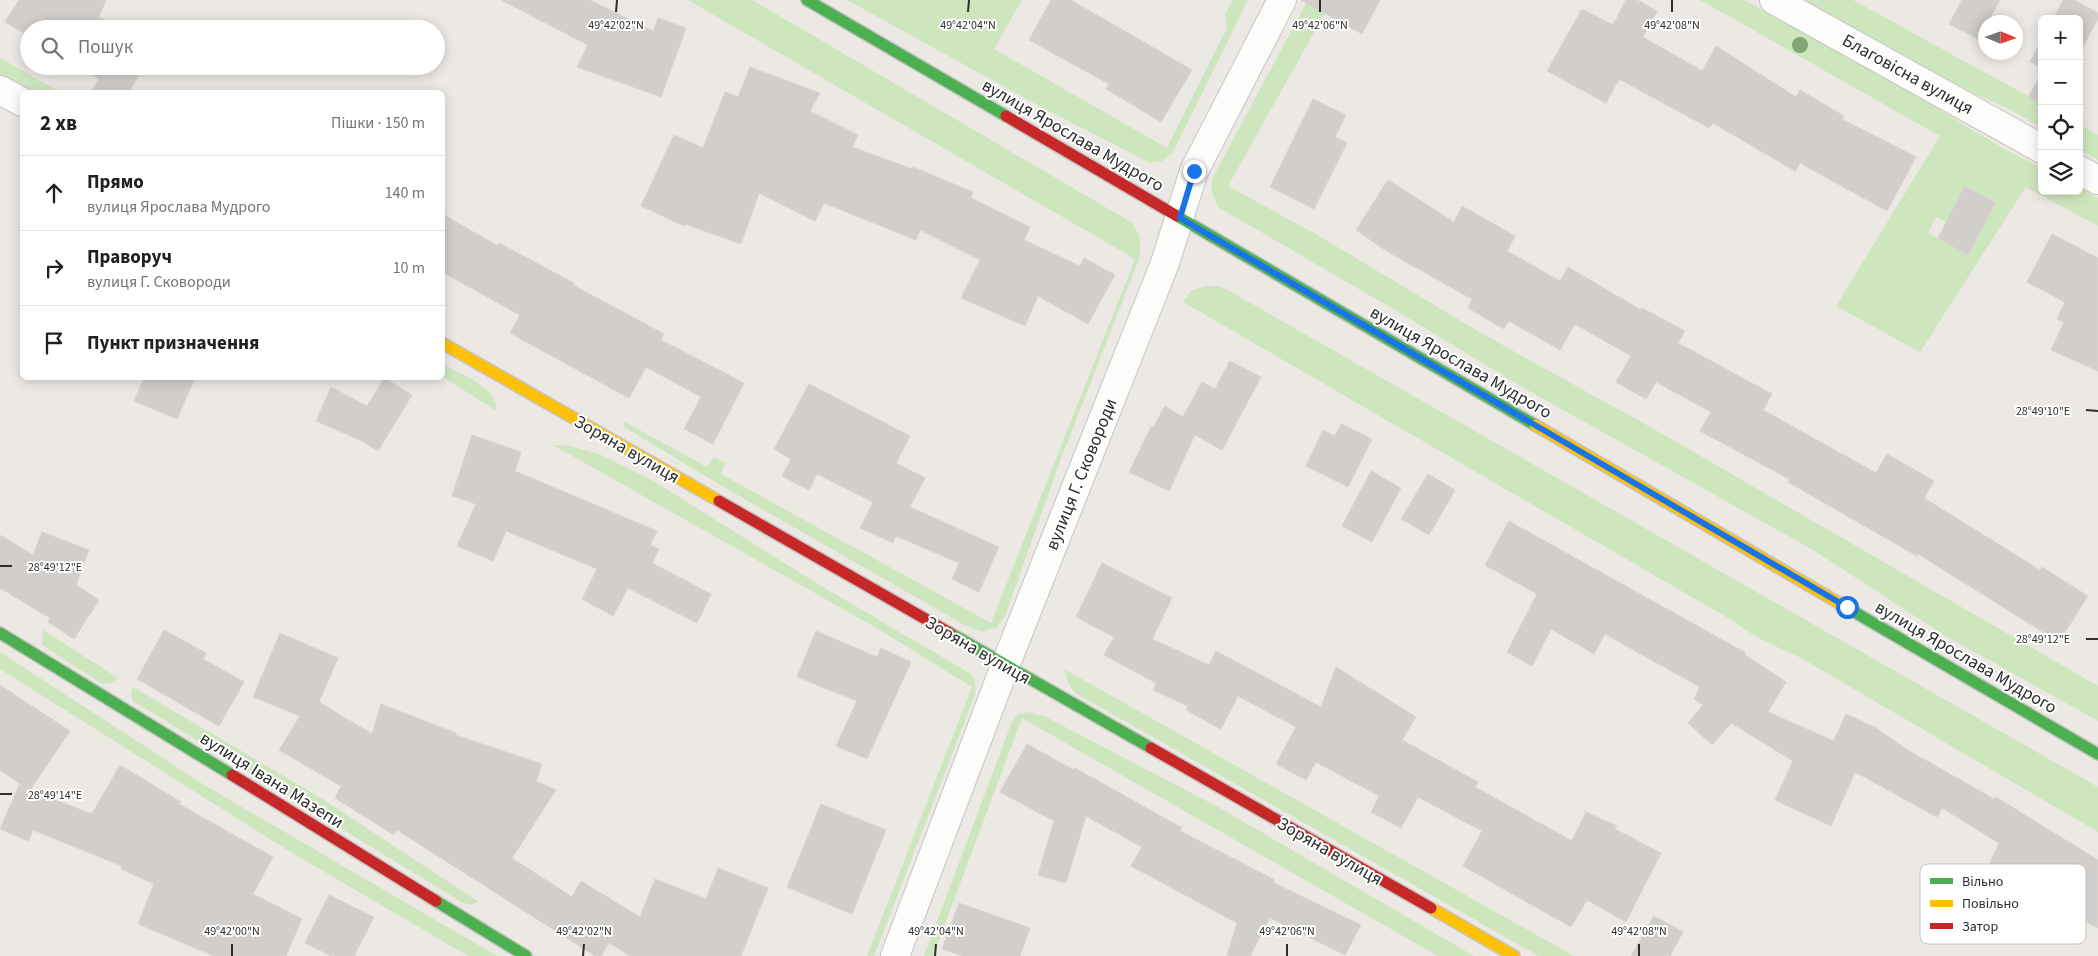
<!DOCTYPE html>
<html lang="uk">
<meta charset="utf-8">
<style>
:root{--surface:#fff;--page:#f2f2f2;--text:#202124;--muted:#757577;--line:#e0e0e0}
body{margin:0;font-family:"Source Sans 3",sans-serif;background:var(--page);color:var(--text)}
.controls{position:absolute;right:15px;top:15px;display:grid;overflow:hidden;border-radius:8px;box-shadow:0 2px 12px #0003}
.controls button{width:45px;height:45px;display:grid;place-items:center;padding:0;border:0;border-bottom:1px solid var(--line);background:var(--surface);color:var(--text);font:25px sans-serif}
.compass{position:absolute;left:1978px;top:15px;width:45px;height:45px;border-radius:50%;background:var(--surface);box-shadow:0 2px 12px #0003;rotate:92deg}
.stop{position:absolute;width:15px;height:15px;margin:-11px;border:4px solid #1a73e8;border-radius:50%;background:#fff}
.stop.end{background:#1a73e8;border-color:#fff;box-shadow:0 1px 5px #0008}
.list{margin:0;padding:0;list-style:none}
h2{display:flex;justify-content:space-between;align-items:center;height:65px;margin:0;padding:0 20px;font-size:21px}
h2 small{font-size:16px;font-weight:400;color:var(--muted)}
.list li{display:grid;grid-template-columns:32px 1fr auto;gap:15px;align-items:center;box-sizing:border-box;height:75px;padding:0 20px;border-top:1px solid var(--line)}
.list b{display:block;font-size:19px;white-space:nowrap}
.list p{margin:0;font-size:16px;white-space:nowrap;color:var(--muted)}
.list em{font-size:16px;font-style:normal;color:var(--muted)}
.icon{flex:none;width:28px;height:28px;fill:none;stroke:currentColor;stroke-width:2;stroke-linecap:round;stroke-linejoin:round}
.map{position:relative;flex:none;width:2098px;height:956px;overflow:hidden}
.search{position:absolute;background:var(--surface);box-shadow:0 2px 12px #0003;left:20px;top:20px;width:425px;height:55px;display:flex;align-items:center;gap:12px;box-sizing:border-box;padding:0 18px;border-radius:28px;color:var(--muted);font-size:19px}
.panel{position:absolute;background:var(--surface);box-shadow:0 2px 12px #0003;left:20px;top:90px;width:425px;height:290px;border-radius:8px}
.map>svg:first-child{display:block}
.green{fill:#cee6be;fill-rule:evenodd}
.building{fill:#d1cecb;stroke:#d7d4d0}
.lines{fill:none;stroke-linecap:round;stroke-linejoin:round}
.street-casing{stroke:#c5c4c5;stroke-width:30}
.fast-casing{stroke:#c5c4c5;stroke-width:14}
.slow-casing{stroke:#c5c4c5;stroke-width:14}
.jam-casing{stroke:#c5c4c5;stroke-width:14}
.street{stroke:#fcfcfb;stroke-width:28}
.fast{stroke:#4caf50;stroke-width:11}
.slow{stroke:#ffc107;stroke-width:11}
.jam{stroke:#c62828;stroke-width:11}
.tree{fill:#82a575}
.route{stroke:#1a73e8;stroke-width:6}
.ticks{fill:none;stroke:#2e2e2e;stroke-width:2}
.labels{text-anchor:middle;stroke-width:4;stroke-linejoin:round;paint-order:stroke}
.street-label{font-size:18px;fill:#2e2e2e;stroke:#fff}
.key{fill:#fff;stroke:#c0c0c0;stroke-width:1}
.key-label{font-size:14px;fill:#2e2e2e}
.ticks-label{font-size:12px;text-anchor:middle;fill:#2e2e2e;stroke:#fff;stroke-width:4;stroke-linejoin:round;paint-order:stroke}
</style>
<div class="map">
<svg width="2098" height="956" viewBox="0 0 2098 956">
<rect width="100%" height="100%" fill="#ece8e4"/>
<path class="green" d="M 688,0 L 752,0 L 1131,222 C 1142,236 1142,245 1138,262 L 1062,456 L 1005,616 L 997,627 L 981,632 L 964,625 L 727,489 L 624,427 L 623,421 L 707,467 L 714,457 L 725,463 L 721,474 L 991,623 L 1135,259 Z
M 847,0 L 1022,0 L 994,49 L 1167,148 L 1227,28 L 1225,14 L 1233,0 L 1248,0 L 1173,152 L 1162,161 L 1150,163 L 1043,108 Z
M 1308,0 L 1325,13 L 1228,186 L 1314,233 L 1481,333 L 1652,428 L 2098,686 L 2098,721 L 1944,635 L 1813,550 L 1517,384 L 1400,313 L 1218,207 L 1211,189 L 1213,177 Z
M 1700,0 L 1744,0 L 1903,88 L 2008,151 L 2042,168 L 2042,191 L 2079,191 L 2079,186 L 2098,198 L 2098,226 L 2026,187 L 1920,352 L 1836,306 L 1940,136 ZM 1965,186 L 1996,203 L 1968,255 L 1928,233 L 1936,217 L 1946,222 Z
M 1803,0 L 1853,0 L 2042,104 L 2042,128 L 2007,108 L 1948,82 Z
M 0,58 L 60,92 L 30,92 L 0,76 Z
M 2079,124 L 2098,135 L 2098,160 L 2079,149 Z
M 1204,286 L 1218,286 L 1226,289 L 2098,787 L 2098,832 L 1801,658 L 1758,638 L 1728,618 L 1183,302 L 1191,291 Z
M 442,364 C 462,375 496,385 497,411 L 443,377 Z
M 553,445 L 569,446 L 599,454 L 652,480 L 813,581 L 971,674 C 977,684 976,690 973,700 L 874,956 L 867,956 L 972,687 L 875,627 Z
M 43,630 L 118,678 L 111,683 L 102,684 L 42,645 Z
M 0,652 L 206,786 L 497,956 L 468,956 L 289,851 L 0,669 Z
M 1064,669 L 1574,956 L 1539,956 L 1077,694 L 1069,685 Z
M 133,687 L 324,800 L 479,902 L 472,905 L 463,903 L 133,701 L 131,694 Z
M 1027,712 L 1044,716 L 1220,808 L 1474,956 L 1438,956 L 1022,718 L 933,956 L 924,956 L 1013,719 L 1018,714 Z"/>
<path class="building" d="M 19,0 L 106,0 L 99,17 L 120,29 L 29,29 L 29,36 L 5,22 Z
M 501,0 L 590,0 L 653,31 L 658,18 L 686,28 L 661,97 L 577,67 L 588,45 Z
M 1051,0 L 1071,0 L 1192,70 L 1161,122 L 1106,89 L 1109,84 L 1029,40 Z
M 1301,0 L 1380,0 L 1362,34 Z
M 1626,0 L 1637,0 L 1657,11 L 1643,37 L 1702,71 L 1716,46 L 1796,97 L 1800,90 L 1844,116 L 1842,119 L 1916,157 L 1887,211 L 1800,163 L 1795,171 L 1713,123 L 1709,128 L 1619,79 L 1606,103 L 1547,71 L 1582,9 L 1613,25 Z
M 1962,0 L 2000,0 L 1978,39 L 1949,24 Z
M 2063,0 L 2074,0 L 2098,13 L 2098,19 L 2079,54 L 2079,19 L 2053,19 Z
M 2042,40 L 2042,68 L 2030,62 Z
M 79,66 L 144,66 L 129,92 L 91,92 L 99,79 Z
M 750,67 L 820,93 L 810,111 L 858,135 L 852,147 L 912,169 L 913,167 L 973,192 L 971,198 L 1030,227 L 1024,240 L 1080,266 L 1084,258 L 1115,275 L 1088,324 L 1038,296 L 1025,326 L 961,298 L 980,260 L 920,230 L 916,240 L 824,203 L 815,221 L 759,193 L 741,244 L 685,224 L 684,226 L 641,206 L 674,135 L 703,148 L 725,92 L 738,97 Z
M 2042,73 L 2042,104 L 2028,97 Z
M 1313,99 L 1346,115 L 1335,137 L 1347,143 L 1314,209 L 1270,187 Z
M 1388,180 L 1454,222 L 1462,206 L 1515,236 L 1507,251 L 1560,281 L 1568,267 L 1641,310 L 1642,308 L 1685,331 L 1678,343 L 1772,394 L 1763,410 L 1876,473 L 1887,454 L 1934,481 L 1924,498 L 2040,570 L 2042,567 L 2088,596 L 2059,642 L 1918,554 L 1917,556 L 1788,482 L 1789,479 L 1700,431 L 1711,412 L 1656,382 L 1646,399 L 1616,382 L 1631,356 L 1575,324 L 1560,350 L 1509,321 L 1504,329 L 1468,308 L 1472,299 L 1388,252 L 1356,230 Z
M 1965,186 L 1996,203 L 1968,255 L 1938,238 Z
M 442,214 L 498,246 L 499,243 L 574,283 L 573,285 L 664,334 L 661,340 L 744,383 L 713,444 L 684,429 L 701,397 L 646,367 L 629,398 L 510,333 L 520,315 L 442,272 Z
M 2052,234 L 2098,258 L 2098,371 L 2051,350 L 2064,322 L 2057,319 L 2065,302 L 2027,282 Z
M 1230,361 L 1261,377 L 1222,450 L 1195,435 L 1169,491 L 1129,472 L 1151,427 L 1153,428 L 1165,406 L 1183,417 L 1202,382 L 1215,389 Z
M 144,378 L 195,378 L 177,419 L 134,401 Z
M 384,378 L 412,395 L 378,451 L 362,441 L 316,421 L 331,387 L 367,406 Z
M 809,384 L 910,436 L 896,463 L 925,478 L 910,507 L 999,547 L 979,592 L 952,579 L 959,563 L 896,536 L 893,543 L 860,528 L 873,502 L 817,474 L 809,490 L 782,476 L 791,459 L 774,449 Z
M 1341,424 L 1372,439 L 1348,487 L 1306,466 L 1323,430 L 1335,436 Z
M 472,435 L 521,452 L 515,471 L 657,531 L 650,545 L 659,549 L 652,563 L 711,594 L 697,623 L 628,588 L 613,616 L 582,599 L 597,569 L 506,531 L 493,561 L 457,546 L 476,504 L 452,496 Z
M 1371,471 L 1401,488 L 1372,542 L 1342,526 Z
M 1428,474 L 1455,490 L 1429,535 L 1401,519 Z
M 1509,521 L 1746,653 L 1745,655 L 1786,682 L 1768,712 L 1834,741 L 1846,714 L 1876,728 L 1906,749 L 1994,799 L 1996,797 L 2098,860 L 2098,928 L 2045,900 L 2039,915 L 1978,889 L 1999,843 L 1942,808 L 1937,817 L 1855,772 L 1831,826 L 1775,800 L 1793,761 L 1731,723 L 1712,745 L 1688,723 L 1703,705 L 1694,699 L 1700,687 L 1605,634 L 1594,654 L 1551,629 L 1532,666 L 1507,652 L 1537,594 L 1485,565 Z
M 42,532 L 89,550 L 76,585 L 99,600 L 74,639 L 48,622 L 50,618 L 0,588 L 0,535 L 33,555 Z
M 1102,563 L 1172,598 L 1152,639 L 1209,665 L 1216,651 L 1321,707 L 1336,667 L 1416,717 L 1402,740 L 1478,782 L 1475,787 L 1572,841 L 1586,812 L 1617,826 L 1615,829 L 1661,853 L 1626,922 L 1587,900 L 1571,927 L 1463,866 L 1482,831 L 1418,797 L 1401,828 L 1371,812 L 1379,796 L 1316,762 L 1306,780 L 1276,764 L 1296,727 L 1238,696 L 1221,729 L 1186,710 L 1188,706 L 1153,690 L 1156,683 L 1104,655 L 1114,637 L 1076,617 Z
M 164,630 L 206,653 L 203,659 L 244,682 L 219,726 L 137,679 Z
M 816,631 L 877,657 L 881,648 L 911,662 L 867,759 L 836,746 L 857,701 L 797,677 Z
M 280,633 L 338,658 L 319,702 L 372,734 L 381,704 L 456,733 L 455,735 L 542,764 L 536,781 L 556,790 L 512,858 L 572,897 L 581,881 L 640,917 L 655,879 L 706,899 L 718,868 L 768,888 L 741,956 L 630,956 L 609,943 L 601,956 L 595,956 L 397,830 L 394,835 L 335,798 L 341,786 L 279,750 L 300,716 L 253,697 Z
M 0,685 L 70,731 L 30,790 L 92,814 L 120,765 L 181,802 L 179,804 L 273,857 L 253,894 L 302,919 L 286,956 L 214,956 L 138,924 L 154,884 L 121,869 L 122,866 L 33,830 L 28,841 L 0,829 L 19,785 L 26,788 L 0,770 Z
M 1027,744 L 1074,770 L 1075,768 L 1182,828 L 1180,831 L 1275,880 L 1274,883 L 1361,925 L 1345,955 L 1270,918 L 1250,956 L 1227,956 L 1237,923 L 1131,866 L 1142,847 L 1086,816 L 1066,883 L 1038,875 L 1054,821 L 1000,792 Z
M 821,804 L 886,830 L 852,914 L 787,887 Z
M 329,895 L 374,917 L 354,956 L 331,956 L 305,943 Z
M 959,903 L 1030,928 L 1020,956 L 963,956 L 942,949 Z
M 1654,916 L 1683,932 L 1670,956 L 1631,956 Z"/>
<g class="lines">
<defs>
<path id="street" d="M 1774,0 L 2042,149
M 0,90 L 22,102
M 2079,170 L 2098,180
M 895,956 L 1005,666 L 1165,263 L 1194,171 L 1282,0"/>
<path id="fast" d="M 807,0 L 1006,116
M 1177,216 L 1535,425
M 1844,606 L 2098,754
M 0,633 L 232,775
M 950,633 L 1151,748
M 436,901 L 526,956"/>
<path id="slow" d="M 442,343 L 719,501
M 1535,425 L 1844,606
M 1431,908 L 1514,956"/>
<path id="jam" d="M 1006,116 L 1177,216
M 719,501 L 950,633
M 1151,748 L 1431,908
M 232,775 L 436,901"/>
</defs>
<use href="#street" class="street-casing"/>
<use href="#fast" class="fast-casing"/>
<use href="#slow" class="slow-casing"/>
<use href="#jam" class="jam-casing"/>
<use href="#street" class="street"/>
<use href="#fast" class="fast"/>
<use href="#slow" class="slow"/>
<use href="#jam" class="jam"/>
</g>
<circle class="tree" cx="1800" cy="45" r="8"/>
<g class="lines">
<path class="route" d="M 1194,171 L 1180,218 L 1847,607"/>
</g>
<path class="ticks" d="M 616,12 L 617,0M 968,12 L 969,0M 1320,12 L 1320,0M 1672,12 L 1672,0M 2086,410 L 2098,411M 0,566 L 12,566M 2086,639 L 2098,639M 0,794 L 12,794M 232,956 L 232,944M 583,956 L 584,944M 935,956 L 936,944M 1287,956 L 1287,944M 1639,956 L 1639,944"/>
<g class="labels">
<g class="street-label">
<text transform="translate(1908 74) rotate(29)" y="6">Благовісна вулиця</text>
<text transform="translate(1073 135) rotate(30)" y="6">вулиця Ярослава Мудрого</text>
<text transform="translate(1461 362) rotate(30)" y="6">вулиця Ярослава Мудрого</text>
<text transform="translate(627 449) rotate(30)" y="6">Зоряна вулиця</text>
<text transform="translate(1081 474) rotate(-68)" y="6">вулиця Г. Сковороди</text>
<text transform="translate(978 650) rotate(30)" y="6">Зоряна вулиця</text>
<text transform="translate(1966 657) rotate(30)" y="6">вулиця Ярослава Мудрого</text>
<text transform="translate(272 780) rotate(32)" y="6">вулиця Івана Мазепи</text>
<text transform="translate(1330 851) rotate(30)" y="6">Зоряна вулиця</text>
</g>
</g>
<rect x="1920" y="864" width="166" height="80" rx="8" class="key"/>
<rect x="1930" y="878" width="23" height="6" fill="#4caf50"/>
<rect x="1930" y="900" width="23" height="7" fill="#ffc107"/>
<rect x="1930" y="923" width="23" height="6" fill="#c62828"/>
<g class="key-label">
<text x="1962" y="886">Вільно</text>
<text x="1962" y="908">Повільно</text>
<text x="1962" y="931">Затор</text>
</g>
<g class="ticks-label">
<text x="616" y="29">49°42'02"N</text>
<text x="968" y="29">49°42'04"N</text>
<text x="1320" y="29">49°42'06"N</text>
<text x="1672" y="29">49°42'08"N</text>
<text x="2043" y="415">28°49'10"E</text>
<text x="55" y="571">28°49'12"E</text>
<text x="2043" y="643">28°49'12"E</text>
<text x="55" y="799">28°49'14"E</text>
<text x="232" y="935">49°42'00"N</text>
<text x="584" y="935">49°42'02"N</text>
<text x="936" y="935">49°42'04"N</text>
<text x="1287" y="935">49°42'06"N</text>
<text x="1639" y="935">49°42'08"N</text>
</g>
</svg>
<div class="controls">
<button>+</button>
<button>−</button>
<button><svg class="icon" aria-label="locate" viewBox="0 0 24 24"><circle cx="12" cy="12" r="6"/><path d="M12 2v4M12 18v4M2 12h4M18 12h4"/></svg></button>
<button><svg class="icon" aria-label="layers" viewBox="0 0 24 24"><path d="M12 4l9 5-9 5-9-5zM3 14l9 5 9-5"/></svg></button>
</div>
<svg class="compass" viewBox="-18 -18 36 36"><path d="M0-13l5 13h-10z" fill="#e53935"/><path d="M0 13l5-13h-10z" fill="#757577"/></svg>
<div class="stop" style="left:1847px;top:607px"></div>
<div class="stop end" style="left:1194px;top:171px"></div>
<div class="search"><svg class="icon" aria-label="search" viewBox="0 0 24 24"><circle cx="10" cy="10" r="6"/><path d="M15 15l6 6"/></svg>Пошук</div>
<section class="panel">
<h2>2 хв<small>Пішки · 150 m</small></h2>
<ul class="list">
<li><svg class="icon" aria-label="ahead" viewBox="0 0 24 24"><path d="M12 20V5M6 11l6-6 6 6"/></svg><div><b>Прямо</b><p>вулиця Ярослава Мудрого</p></div><em>140 m</em></li>
<li><svg class="icon" aria-label="right" viewBox="0 0 24 24"><path d="M7 20v-9h11M14 6l5 5-5 5"/></svg><div><b>Праворуч</b><p>вулиця Г. Сковороди</p></div><em>10 m</em></li>
<li><svg class="icon" aria-label="arrive" viewBox="0 0 24 24"><path d="M6 21V4h12l-3 4 3 4H6"/></svg><div><b>Пункт призначення</b></div></li>
</ul>
</section>
</div>
